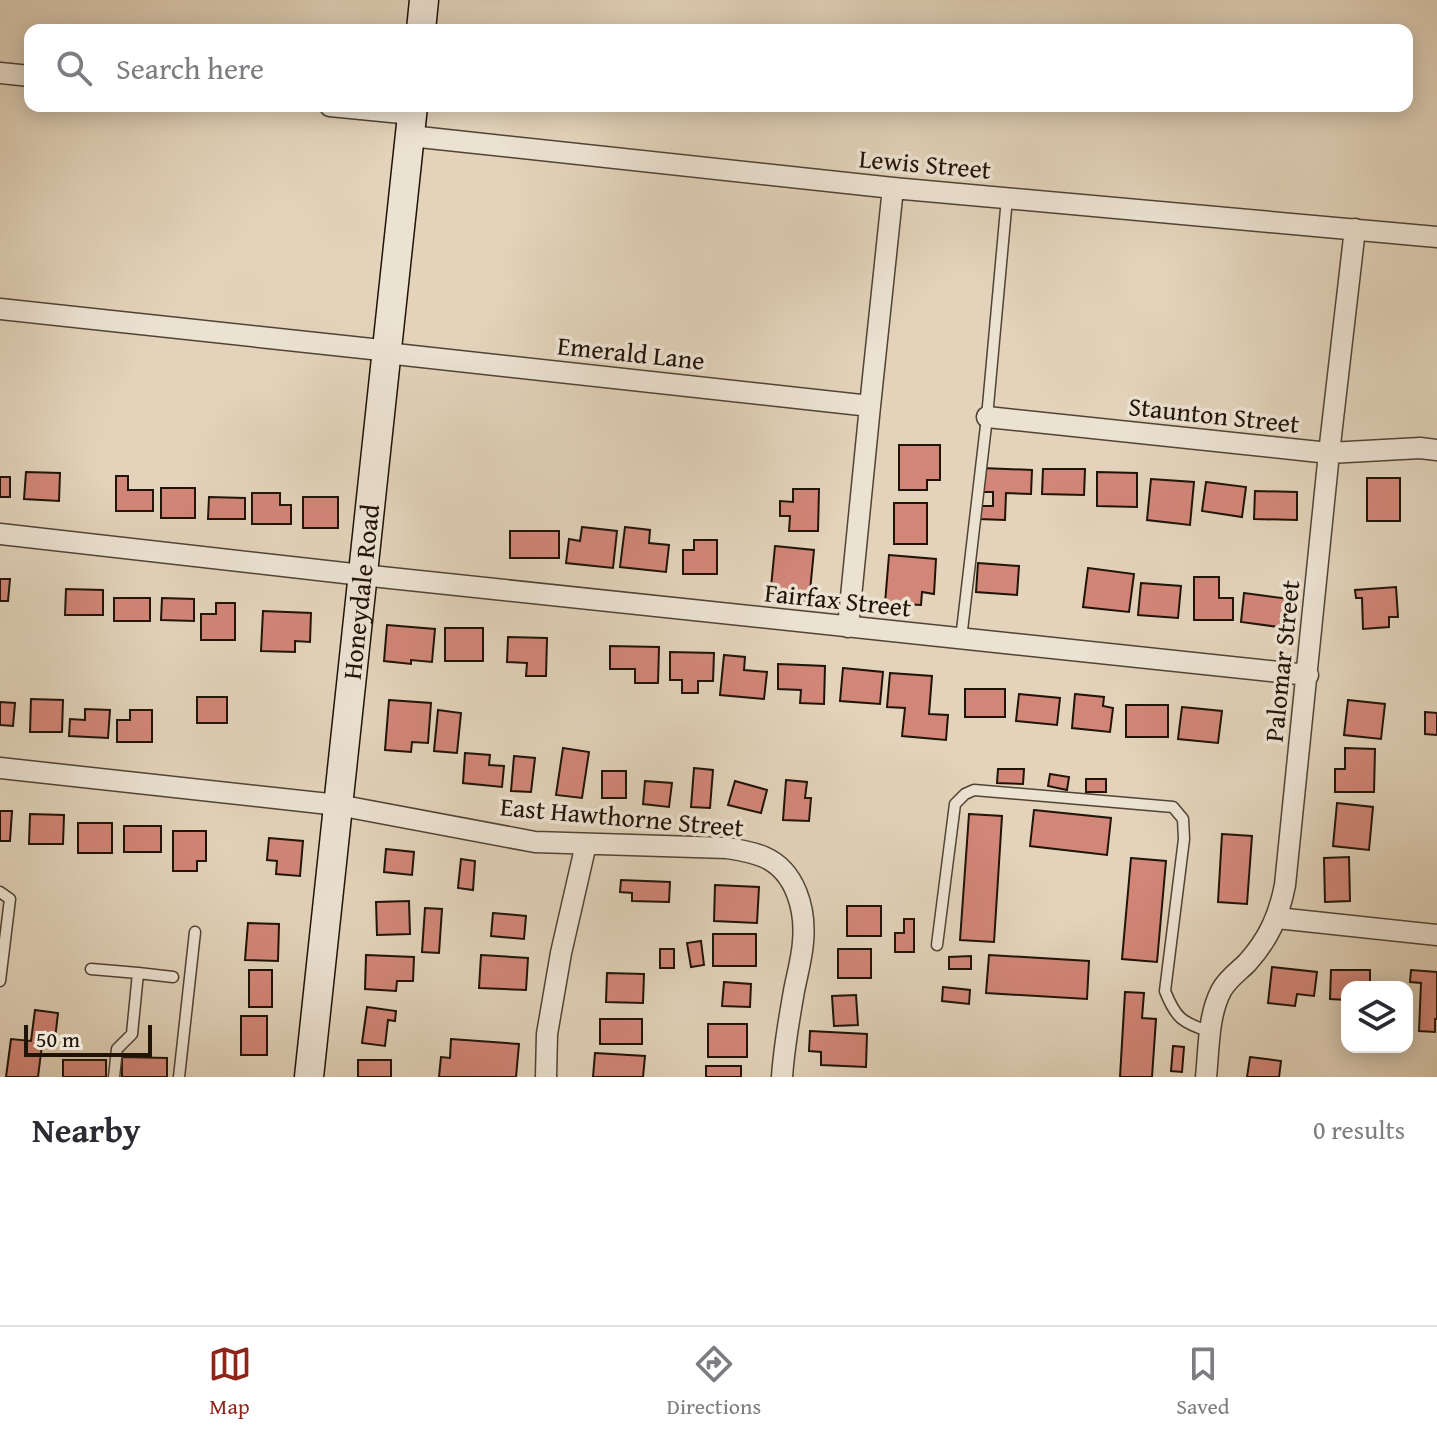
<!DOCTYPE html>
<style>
:root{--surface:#fff;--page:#f7f7f7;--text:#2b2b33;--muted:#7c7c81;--line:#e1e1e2;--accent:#8f2418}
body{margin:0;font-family:"Gentium Book Plus",serif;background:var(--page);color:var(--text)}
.controls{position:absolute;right:24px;bottom:24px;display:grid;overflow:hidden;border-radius:16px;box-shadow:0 4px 20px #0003}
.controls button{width:72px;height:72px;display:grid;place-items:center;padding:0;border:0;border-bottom:2px solid var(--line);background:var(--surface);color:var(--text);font:40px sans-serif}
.scale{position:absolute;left:24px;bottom:20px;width:128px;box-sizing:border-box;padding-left:8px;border:4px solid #201307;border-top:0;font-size:22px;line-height:28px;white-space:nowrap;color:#201307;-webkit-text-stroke:6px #ece2d2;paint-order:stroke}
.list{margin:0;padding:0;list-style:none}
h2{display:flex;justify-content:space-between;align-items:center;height:104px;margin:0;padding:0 32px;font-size:34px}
h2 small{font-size:26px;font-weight:400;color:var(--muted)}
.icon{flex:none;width:44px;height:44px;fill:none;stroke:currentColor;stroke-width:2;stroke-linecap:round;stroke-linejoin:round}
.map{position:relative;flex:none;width:1437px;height:1077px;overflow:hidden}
.search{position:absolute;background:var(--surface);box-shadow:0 4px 20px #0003;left:24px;right:24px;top:24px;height:88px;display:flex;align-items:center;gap:20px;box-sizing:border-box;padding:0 28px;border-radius:16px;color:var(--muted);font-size:30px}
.sheet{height:248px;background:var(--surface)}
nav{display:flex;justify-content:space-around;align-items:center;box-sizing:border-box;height:112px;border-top:2px solid var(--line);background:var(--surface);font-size:22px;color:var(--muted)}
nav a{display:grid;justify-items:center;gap:4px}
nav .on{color:var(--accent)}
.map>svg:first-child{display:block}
.building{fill:#d28678;stroke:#201307;stroke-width:2}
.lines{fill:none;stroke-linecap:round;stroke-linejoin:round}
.lane-casing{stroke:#504334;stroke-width:13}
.street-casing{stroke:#504334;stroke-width:23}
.secondary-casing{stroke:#201307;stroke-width:31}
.lane{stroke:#ece2d2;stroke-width:10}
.street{stroke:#ece2d2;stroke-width:20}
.secondary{stroke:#ece2d2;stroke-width:28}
.labels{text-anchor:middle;stroke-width:7;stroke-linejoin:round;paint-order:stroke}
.street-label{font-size:26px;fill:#201307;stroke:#ece2d2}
</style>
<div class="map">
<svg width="1437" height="1077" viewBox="0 0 1437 1077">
<rect width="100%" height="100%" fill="#e2d3ba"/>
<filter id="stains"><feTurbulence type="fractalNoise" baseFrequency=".0025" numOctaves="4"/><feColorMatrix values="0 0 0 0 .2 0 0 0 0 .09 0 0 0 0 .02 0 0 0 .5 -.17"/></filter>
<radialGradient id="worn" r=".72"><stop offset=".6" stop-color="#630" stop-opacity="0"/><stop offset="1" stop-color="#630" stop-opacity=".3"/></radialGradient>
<path class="building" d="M 899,445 L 940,445 L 940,480 L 927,480 L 927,490 L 899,490 Z
M 982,468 L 1032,470 L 1031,494 L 1006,493 L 1005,520 L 978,519 L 979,506 L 993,506 L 993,492 L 981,492 Z
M 1043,469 L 1085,469 L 1084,495 L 1042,494 Z
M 26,472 L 60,473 L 59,501 L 24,499 Z
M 1097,472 L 1137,473 L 1137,507 L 1097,506 Z
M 116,476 L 128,476 L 128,490 L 153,490 L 153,511 L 116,511 Z
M 0,477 L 10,477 L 10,497 L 0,497 Z
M 1367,478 L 1400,478 L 1400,521 L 1367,521 Z
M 1151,479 L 1194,482 L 1190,525 L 1147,520 Z
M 1206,482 L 1246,487 L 1242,517 L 1202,511 Z
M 161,488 L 195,488 L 195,518 L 161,518 Z
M 793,489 L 819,489 L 818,531 L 789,531 L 790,516 L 780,516 L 780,501 L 793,502 Z
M 1255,491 L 1297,492 L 1297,520 L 1254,519 Z
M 252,493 L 280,493 L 280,505 L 291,505 L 291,524 L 252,524 Z
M 209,497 L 245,498 L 245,519 L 208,519 Z
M 303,497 L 338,497 L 338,528 L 303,528 Z
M 894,503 L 927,503 L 927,544 L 894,544 Z
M 582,527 L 617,531 L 613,568 L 566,563 L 569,539 L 580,541 Z
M 625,527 L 650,530 L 649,543 L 669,545 L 666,572 L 620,567 Z
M 510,531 L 559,531 L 559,558 L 510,558 Z
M 694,540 L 717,540 L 717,574 L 683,574 L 683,550 L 694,550 Z
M 775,546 L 814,550 L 809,601 L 770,597 Z
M 889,555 L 936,559 L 934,594 L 922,592 L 921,605 L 885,603 Z
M 978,563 L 1019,566 L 1017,595 L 976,592 Z
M 1088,568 L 1134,574 L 1129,612 L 1083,607 Z
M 1194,577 L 1219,577 L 1219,598 L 1233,598 L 1233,620 L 1194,620 Z
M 0,579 L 10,579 L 8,601 L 0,601 Z
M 1141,583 L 1181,586 L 1178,618 L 1138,615 Z
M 1396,587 L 1398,617 L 1389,617 L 1389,627 L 1363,629 L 1362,598 L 1356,598 L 1355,590 Z
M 66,589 L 103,590 L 103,615 L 65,615 Z
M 1244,593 L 1290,599 L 1286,628 L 1241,622 Z
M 114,598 L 150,598 L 150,621 L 114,621 Z
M 162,598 L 194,599 L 194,621 L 161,620 Z
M 216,603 L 235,603 L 235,640 L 201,640 L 201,614 L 216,614 Z
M 263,611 L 311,613 L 310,642 L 295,641 L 295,652 L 261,651 Z
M 387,625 L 435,629 L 432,662 L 411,660 L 411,664 L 384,661 Z
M 445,628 L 483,628 L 483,661 L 445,661 Z
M 508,637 L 547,638 L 546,676 L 526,676 L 527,663 L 507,662 Z
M 610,646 L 659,647 L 658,683 L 635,683 L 635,669 L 610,669 Z
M 670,652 L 714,653 L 713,681 L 698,681 L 698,693 L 682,693 L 682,680 L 670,680 Z
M 724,655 L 745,657 L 744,670 L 767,672 L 764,699 L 720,695 Z
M 778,664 L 825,666 L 824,704 L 800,703 L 801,690 L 778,689 Z
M 843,668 L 883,672 L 880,704 L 840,701 Z
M 890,673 L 932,676 L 929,714 L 948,715 L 946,740 L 902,736 L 905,708 L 887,707 Z
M 965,689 L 1005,689 L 1005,717 L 965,717 Z
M 1019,694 L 1060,698 L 1057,725 L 1016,721 Z
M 1075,694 L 1104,697 L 1103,706 L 1113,708 L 1110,732 L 1072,728 Z
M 197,697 L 227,697 L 227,723 L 197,723 Z
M 31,699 L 63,700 L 62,732 L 30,732 Z
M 389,700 L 431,703 L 428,743 L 412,742 L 411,752 L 385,750 Z
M 1348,700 L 1385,704 L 1381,739 L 1344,735 Z
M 0,702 L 15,703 L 13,726 L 0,725 Z
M 1126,705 L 1168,705 L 1168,737 L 1126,737 Z
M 1182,707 L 1222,711 L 1218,743 L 1178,739 Z
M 85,709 L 110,710 L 108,738 L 69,736 L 70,719 L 85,720 Z
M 130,710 L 152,710 L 152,742 L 117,742 L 117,720 L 130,720 Z
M 438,710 L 461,713 L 457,753 L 434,751 Z
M 1425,712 L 1437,713 L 1437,735 L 1425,734 Z
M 563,748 L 589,752 L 582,798 L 556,795 Z
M 1345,748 L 1375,749 L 1374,792 L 1335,792 L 1335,769 L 1345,769 Z
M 465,753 L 490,755 L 489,765 L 504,766 L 502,787 L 463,783 Z
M 514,756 L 535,758 L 531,792 L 511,791 Z
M 694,768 L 713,770 L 710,808 L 691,807 Z
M 998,769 L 1024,769 L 1023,784 L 997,783 Z
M 602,771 L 626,771 L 626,798 L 602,798 Z
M 1050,774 L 1069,777 L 1067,790 L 1048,786 Z
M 1086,779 L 1106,779 L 1106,792 L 1086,792 Z
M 786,780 L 807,782 L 805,798 L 811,798 L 809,821 L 783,820 Z
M 645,781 L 672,783 L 669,807 L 643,804 Z
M 735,781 L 767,790 L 761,813 L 728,805 Z
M 1337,803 L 1373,807 L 1369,850 L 1333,846 Z
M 1034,810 L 1111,818 L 1107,855 L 1030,846 Z
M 0,811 L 12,811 L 10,841 L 0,841 Z
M 30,814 L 64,815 L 63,844 L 29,844 Z
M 969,814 L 1002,816 L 994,942 L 960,940 Z
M 78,823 L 112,823 L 112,853 L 78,853 Z
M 124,826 L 161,826 L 161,852 L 124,852 Z
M 173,831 L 206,831 L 206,861 L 197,861 L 197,871 L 173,871 Z
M 1222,834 L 1252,836 L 1247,904 L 1218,902 Z
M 269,838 L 303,841 L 300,876 L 276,874 L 277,861 L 267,860 Z
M 386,849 L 414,852 L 412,875 L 384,872 Z
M 1349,857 L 1350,901 L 1325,902 L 1324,858 Z
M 1131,858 L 1166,861 L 1157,962 L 1122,959 Z
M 461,859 L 475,861 L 473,890 L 458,888 Z
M 621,880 L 670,882 L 669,902 L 632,901 L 632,893 L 620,892 Z
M 715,885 L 759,887 L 757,923 L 714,921 Z
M 409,901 L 410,934 L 377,935 L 376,902 Z
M 847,906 L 881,906 L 881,936 L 847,936 Z
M 425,908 L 442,909 L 439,953 L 422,952 Z
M 493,913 L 526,916 L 524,939 L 491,936 Z
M 904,919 L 914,919 L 914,952 L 895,952 L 895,933 L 904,933 Z
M 248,923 L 279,924 L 278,961 L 245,960 Z
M 713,934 L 756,934 L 756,966 L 713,966 Z
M 701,941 L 704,965 L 691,967 L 687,943 Z
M 660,949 L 674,949 L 674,968 L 660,968 Z
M 838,949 L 871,949 L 871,978 L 838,978 Z
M 366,955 L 414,957 L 413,981 L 397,981 L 396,991 L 365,989 Z
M 481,955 L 528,958 L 526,990 L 479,988 Z
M 989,955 L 1089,961 L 1087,999 L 986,993 Z
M 971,956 L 971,969 L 949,969 L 949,957 Z
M 1272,967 L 1317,972 L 1314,996 L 1297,994 L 1295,1006 L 1268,1003 Z
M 249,970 L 272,970 L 272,1007 L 249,1007 Z
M 1331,970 L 1370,970 L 1370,987 L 1347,987 L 1347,1000 L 1330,999 Z
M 1411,970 L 1437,972 L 1437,1019 L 1435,1019 L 1435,1032 L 1419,1031 L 1421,983 L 1410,982 Z
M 607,973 L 644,974 L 643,1003 L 606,1002 Z
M 724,982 L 751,984 L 750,1007 L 722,1006 Z
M 943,987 L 970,990 L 969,1004 L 942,1001 Z
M 1125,992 L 1144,993 L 1142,1018 L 1156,1019 L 1152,1077 L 1120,1077 Z
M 856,995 L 858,1025 L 834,1026 L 832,996 Z
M 367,1007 L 396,1011 L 395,1021 L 388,1020 L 385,1046 L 362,1043 Z
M 35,1010 L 58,1013 L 55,1039 L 43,1037 L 38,1077 L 6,1077 L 11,1039 L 31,1041 Z
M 241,1016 L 267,1016 L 267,1055 L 241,1055 Z
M 600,1019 L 642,1019 L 642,1044 L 600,1044 Z
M 708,1024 L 747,1024 L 747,1057 L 708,1057 Z
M 810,1031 L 867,1034 L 866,1067 L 821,1065 L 821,1052 L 809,1051 Z
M 451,1039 L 519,1044 L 516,1077 L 439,1077 L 441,1057 L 450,1058 Z
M 1173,1046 L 1184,1047 L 1182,1072 L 1171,1071 Z
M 595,1053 L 645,1056 L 643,1077 L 593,1077 Z
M 122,1057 L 167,1058 L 167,1077 L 122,1077 Z
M 1250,1057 L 1281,1061 L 1279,1077 L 1247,1077 Z
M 63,1060 L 106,1060 L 106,1077 L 63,1077 Z
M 358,1060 L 391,1060 L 391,1077 L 358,1077 Z
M 706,1066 L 741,1066 L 741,1077 L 706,1077 Z"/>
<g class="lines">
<defs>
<path id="lane" d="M 961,639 L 987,417 L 1007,198
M 0,892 L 10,899 L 0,981
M 937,945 L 955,804 L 965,794 L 974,790 L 1173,807 L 1183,819 L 1184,839 L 1165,991 C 1176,1019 1182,1022 1210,1032
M 91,969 L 138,973 L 132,1034 L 117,1049 L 114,1077
M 138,973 L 173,977
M 179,1077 L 195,932"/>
<path id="street" d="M 0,73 L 30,76
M 330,106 L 412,114
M 410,136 L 893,188 L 1437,237
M 0,309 L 381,350 L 386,353 L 870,406
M 987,417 L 1329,453 L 1420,448 L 1437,450
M 0,534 L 362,575 L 1308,675
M 848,627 L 870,406 L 893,188
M 0,768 L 338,805 L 535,842 L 727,848 C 740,850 752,852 764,857 C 796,871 806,910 803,942 C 802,958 797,975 794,991 C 789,1019 784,1048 782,1077
M 1277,918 L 1437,935
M 546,1077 L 547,1034 L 561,953 L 586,844
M 1206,1077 C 1209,1049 1208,1016 1221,991 C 1227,979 1238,972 1247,963 C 1268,940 1279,916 1285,885 L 1329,453 L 1355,229"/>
<g id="secondary">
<path d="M 421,30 L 424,0"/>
<path id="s1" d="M 309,1077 L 413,106"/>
</g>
</defs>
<use href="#lane" class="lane-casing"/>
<use href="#street" class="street-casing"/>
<use href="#secondary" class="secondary-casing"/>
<use href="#lane" class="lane"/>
<use href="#street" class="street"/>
<use href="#secondary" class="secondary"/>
</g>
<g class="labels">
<g class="street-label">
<text transform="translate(925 164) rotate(5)" y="9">Lewis Street</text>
<text transform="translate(631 353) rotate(6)" y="9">Emerald Lane</text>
<text transform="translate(1214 415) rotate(6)" y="9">Staunton Street</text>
<text dy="9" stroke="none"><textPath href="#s1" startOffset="488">Honeydale Road</textPath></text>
<text transform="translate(838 600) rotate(6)" y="9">Fairfax Street</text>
<text transform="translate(1282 661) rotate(-84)" y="9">Palomar Street</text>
<text transform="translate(622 817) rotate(5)" y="9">East Hawthorne Street</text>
</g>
</g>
<rect width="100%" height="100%" filter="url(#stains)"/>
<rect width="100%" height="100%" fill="url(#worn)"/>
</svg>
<div class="controls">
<button><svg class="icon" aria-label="layers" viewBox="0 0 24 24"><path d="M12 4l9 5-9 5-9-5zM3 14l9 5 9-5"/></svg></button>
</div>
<div class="scale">50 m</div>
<div class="search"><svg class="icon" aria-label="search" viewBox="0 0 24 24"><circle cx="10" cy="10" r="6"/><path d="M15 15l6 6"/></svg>Search here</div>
</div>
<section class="sheet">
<h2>Nearby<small>0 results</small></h2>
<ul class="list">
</ul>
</section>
<nav>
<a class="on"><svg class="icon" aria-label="map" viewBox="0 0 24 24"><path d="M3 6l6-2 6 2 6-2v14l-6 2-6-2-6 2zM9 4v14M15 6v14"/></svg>Map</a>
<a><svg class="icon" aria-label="directions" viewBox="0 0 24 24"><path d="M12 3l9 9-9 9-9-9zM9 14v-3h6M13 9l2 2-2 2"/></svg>Directions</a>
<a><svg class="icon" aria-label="saved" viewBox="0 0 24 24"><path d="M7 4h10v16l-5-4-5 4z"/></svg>Saved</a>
</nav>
